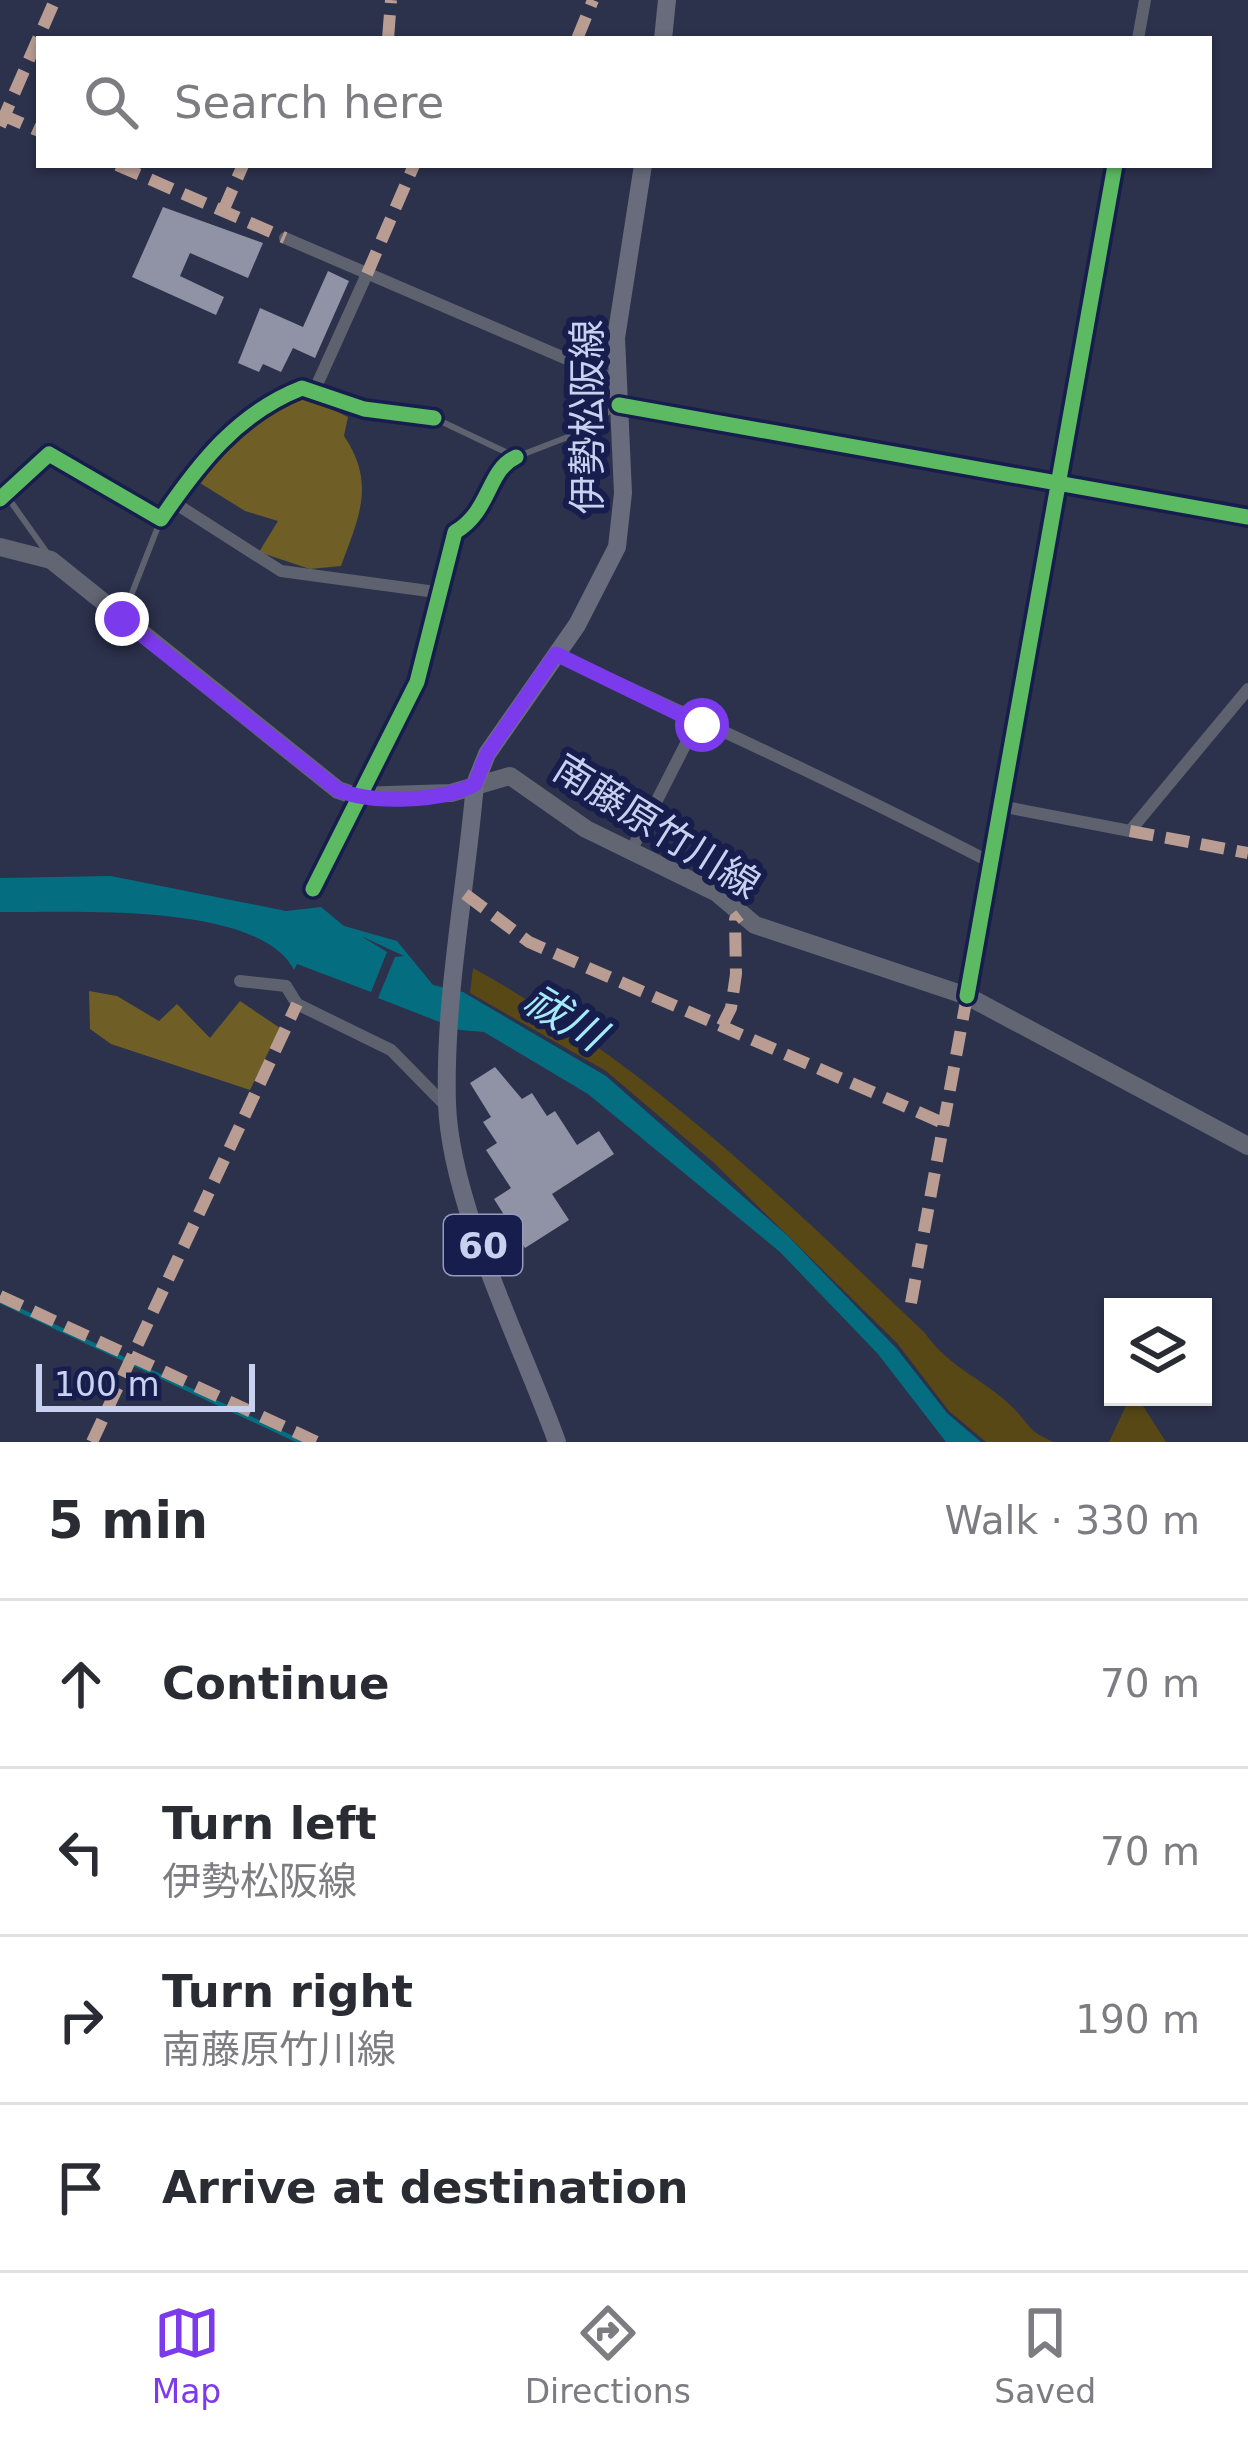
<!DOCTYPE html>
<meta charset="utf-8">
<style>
:root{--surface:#fff;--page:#f2f2f3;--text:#2b2b33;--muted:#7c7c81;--line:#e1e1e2;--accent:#7c3aed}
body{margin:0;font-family:"DejaVu Sans","Noto Sans JP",sans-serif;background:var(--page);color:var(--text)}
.controls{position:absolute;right:36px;bottom:36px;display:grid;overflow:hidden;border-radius:0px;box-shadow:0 3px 9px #0004}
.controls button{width:108px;height:108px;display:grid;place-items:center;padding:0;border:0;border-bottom:3px solid var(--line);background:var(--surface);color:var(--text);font:60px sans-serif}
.scale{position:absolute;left:36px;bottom:30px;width:219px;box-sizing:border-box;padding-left:12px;border:6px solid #c8d1f0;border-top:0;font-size:33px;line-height:42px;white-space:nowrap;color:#c8d1f0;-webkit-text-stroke:9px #171e4d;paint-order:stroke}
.stop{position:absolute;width:36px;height:36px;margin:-27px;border:9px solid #7c3aed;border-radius:50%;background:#fff}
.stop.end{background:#7c3aed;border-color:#fff;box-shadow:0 3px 12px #0008}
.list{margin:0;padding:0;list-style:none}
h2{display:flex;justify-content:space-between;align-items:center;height:156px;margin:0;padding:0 48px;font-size:51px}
h2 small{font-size:39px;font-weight:400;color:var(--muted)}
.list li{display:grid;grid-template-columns:78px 1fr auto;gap:36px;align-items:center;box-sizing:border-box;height:168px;padding:0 48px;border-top:3px solid var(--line)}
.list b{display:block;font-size:45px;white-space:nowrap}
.list p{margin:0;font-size:39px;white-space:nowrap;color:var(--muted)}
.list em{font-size:39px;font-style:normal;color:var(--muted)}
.icon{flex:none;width:66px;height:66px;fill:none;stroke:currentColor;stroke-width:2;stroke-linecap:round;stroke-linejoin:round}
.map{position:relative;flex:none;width:1248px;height:1442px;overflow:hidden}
.search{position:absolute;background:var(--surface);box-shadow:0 3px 9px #0004;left:36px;right:36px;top:36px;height:132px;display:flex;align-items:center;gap:30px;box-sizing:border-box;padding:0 42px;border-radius:0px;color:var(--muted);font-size:45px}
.sheet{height:828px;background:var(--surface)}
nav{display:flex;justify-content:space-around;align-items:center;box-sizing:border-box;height:168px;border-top:3px solid var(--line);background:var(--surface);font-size:33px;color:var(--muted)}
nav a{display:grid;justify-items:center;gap:6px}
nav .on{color:var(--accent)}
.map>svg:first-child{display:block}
.green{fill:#574816}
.forest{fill:#6f5e26}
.water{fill:#046e80}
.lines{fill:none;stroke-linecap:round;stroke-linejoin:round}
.stream{stroke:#046e80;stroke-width:4.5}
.building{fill:#9092a5}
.service{stroke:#5e626e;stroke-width:6}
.minor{stroke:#5e626e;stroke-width:12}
.secondary{stroke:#626572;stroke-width:18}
.primary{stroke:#696c7c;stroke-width:18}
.quiet{stroke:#b99d93;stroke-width:12;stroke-dasharray:24 12;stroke-linecap:butt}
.cycleway-casing{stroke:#171e4d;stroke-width:22}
.cycleway{stroke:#5cba63;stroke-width:15}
.route{stroke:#7c3aed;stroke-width:15}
.labels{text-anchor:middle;stroke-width:12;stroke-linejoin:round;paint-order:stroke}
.shield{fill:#171e4d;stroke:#939bbf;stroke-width:3}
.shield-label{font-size:36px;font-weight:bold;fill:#c8d1f0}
.street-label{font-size:39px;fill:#c8d1f0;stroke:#171e4d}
.water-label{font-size:42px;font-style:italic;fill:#a5eaf9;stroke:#171e4d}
</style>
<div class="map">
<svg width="1248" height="1442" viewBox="0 0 1248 1442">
<rect width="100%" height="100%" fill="#2c314c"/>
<path class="green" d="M 473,968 C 645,1063 783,1198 925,1333 C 950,1370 990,1381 1018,1413 C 1033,1430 1031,1432 1054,1442 L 986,1442 L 949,1411 L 897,1343 L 713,1162 L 606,1071 L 470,993 Z
M 1138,1398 L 1166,1442 L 1109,1442 L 1129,1399 Z"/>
<path class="forest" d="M 303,395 L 348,417 L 344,436 C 376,483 359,517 341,566 L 310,569 L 259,552 L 278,521 L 245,511 L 200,483 L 246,425 Z
M 89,991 L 117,996 L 159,1021 L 177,1004 L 210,1038 L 240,1001 L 280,1028 L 250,1090 L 111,1044 L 90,1029 Z"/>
<path class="water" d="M 111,876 L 286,911 L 321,907 L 344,926 L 397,941 L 433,985 L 463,992 L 606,1076 L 788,1236 L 897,1349 L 947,1413 L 981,1442 L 946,1442 L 878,1354 L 780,1252 L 588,1094 L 484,1032 L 460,1030 L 378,998 L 395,957 L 404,956 L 361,936 L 387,952 L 371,992 L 297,964 L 294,970 C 259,901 71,913 0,912 L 0,878 Z"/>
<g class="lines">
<path class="stream" d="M 0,1301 L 301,1442"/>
</g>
<path class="building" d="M 163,207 L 263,243 L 248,278 L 190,253 L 180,276 L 224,297 L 216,315 L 132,277 Z
M 328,271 L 349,281 L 315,358 L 293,348 L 281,372 L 263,364 L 259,372 L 238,363 L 260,308 L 303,327 Z
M 495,1067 L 522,1099 L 532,1093 L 547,1116 L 555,1111 L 577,1145 L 599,1131 L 614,1154 L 552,1194 L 569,1220 L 525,1248 L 494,1199 L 511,1188 L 486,1150 L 497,1143 L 483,1122 L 491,1117 L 470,1083 Z"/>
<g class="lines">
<path class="service" d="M 434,418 L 516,457 L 573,435 L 613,409
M 6,495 L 50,557
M 123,616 L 161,519"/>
<path class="minor" d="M 1138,39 L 1145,0
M 285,238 L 618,381
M 315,389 L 367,274
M 619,405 L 1248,517
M 0,499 L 49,454 L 161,519 C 199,463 238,413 302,388 L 364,409 L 434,418
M 173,502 L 281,571 L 436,592
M 556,654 C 702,721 847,788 990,862
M 1000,806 L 1130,831 L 1248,689
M 631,851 L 697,722
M 313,889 L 417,682 L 455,532 C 491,511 487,470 516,457
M 240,981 L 286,986 L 297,1004 L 391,1050 L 446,1106
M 967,996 L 1115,165"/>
<path class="secondary" d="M 0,547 L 51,560 L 338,790 L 356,796 L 451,793 L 510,776 L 586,829 L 717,893 L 755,925 L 967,996 L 1248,1146"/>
<path class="primary" d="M 663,39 L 667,0
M 557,1442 C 522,1345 450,1204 447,1103 C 444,997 466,890 475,784 L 487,754 L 577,625 L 617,547 L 623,493 L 616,338 L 643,165"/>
<path class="quiet" d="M 388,39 L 391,0
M 577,39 L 593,0
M 0,114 L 39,131
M 0,126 L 55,0
M 117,165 L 285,238
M 223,211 L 243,165
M 367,274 L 414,165
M 1130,831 L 1248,853
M 465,894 L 529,942 L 943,1123
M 722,1026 L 731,1008 L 736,974 L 735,919 L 740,915
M 0,1296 L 317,1442
M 911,1303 L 967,996
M 92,1442 L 297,1004"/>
<defs>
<path id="cycleway" d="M 619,405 L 1248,517
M 0,499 L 49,454 L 161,519 C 199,463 238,413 302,388 L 364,409 L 434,418
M 313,889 L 417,682 L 455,532 C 491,511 487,470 516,457
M 967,996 L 1115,165"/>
</defs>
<use href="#cycleway" class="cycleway-casing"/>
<use href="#cycleway" class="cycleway"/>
</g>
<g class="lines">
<path class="route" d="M 122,619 L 338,790 C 373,804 441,802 475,784 L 487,754 L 556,654 L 702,725"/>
</g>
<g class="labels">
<rect class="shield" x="444" y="1215" width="78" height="60" rx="9"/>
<g class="shield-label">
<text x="483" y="1258">60</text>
</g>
<g class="street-label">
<text transform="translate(587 417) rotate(-90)" y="14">伊勢松阪線</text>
<text transform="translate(657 826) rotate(32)" y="14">南藤原竹川線</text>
</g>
<g class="water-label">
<text transform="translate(565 1017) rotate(31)" y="15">祓川</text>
</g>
</g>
</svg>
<div class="controls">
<button><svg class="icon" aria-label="layers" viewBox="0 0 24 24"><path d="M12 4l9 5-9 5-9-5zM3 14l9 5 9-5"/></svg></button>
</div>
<div class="scale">100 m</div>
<div class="stop" style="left:702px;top:725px"></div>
<div class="stop end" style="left:122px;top:619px"></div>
<div class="search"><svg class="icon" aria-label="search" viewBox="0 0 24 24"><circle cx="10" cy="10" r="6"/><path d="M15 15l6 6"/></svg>Search here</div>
</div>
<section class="sheet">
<h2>5 min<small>Walk · 330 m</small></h2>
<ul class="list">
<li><svg class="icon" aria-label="ahead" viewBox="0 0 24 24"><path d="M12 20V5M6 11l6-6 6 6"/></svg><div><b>Continue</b></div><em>70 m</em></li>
<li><svg class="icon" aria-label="left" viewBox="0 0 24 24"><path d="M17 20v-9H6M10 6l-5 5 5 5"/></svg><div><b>Turn left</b><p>伊勢松阪線</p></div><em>70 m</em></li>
<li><svg class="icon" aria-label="right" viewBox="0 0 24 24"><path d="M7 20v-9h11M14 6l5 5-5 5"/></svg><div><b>Turn right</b><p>南藤原竹川線</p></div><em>190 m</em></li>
<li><svg class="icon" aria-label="arrive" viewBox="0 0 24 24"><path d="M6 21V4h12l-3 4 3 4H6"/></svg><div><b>Arrive at destination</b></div></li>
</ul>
</section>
<nav>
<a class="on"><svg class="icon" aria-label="map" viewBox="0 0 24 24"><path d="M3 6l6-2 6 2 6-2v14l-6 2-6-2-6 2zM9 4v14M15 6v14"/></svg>Map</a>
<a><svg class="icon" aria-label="directions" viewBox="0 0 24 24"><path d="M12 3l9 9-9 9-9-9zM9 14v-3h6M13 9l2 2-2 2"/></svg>Directions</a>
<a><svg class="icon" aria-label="saved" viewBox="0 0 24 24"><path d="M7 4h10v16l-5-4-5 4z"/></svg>Saved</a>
</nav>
